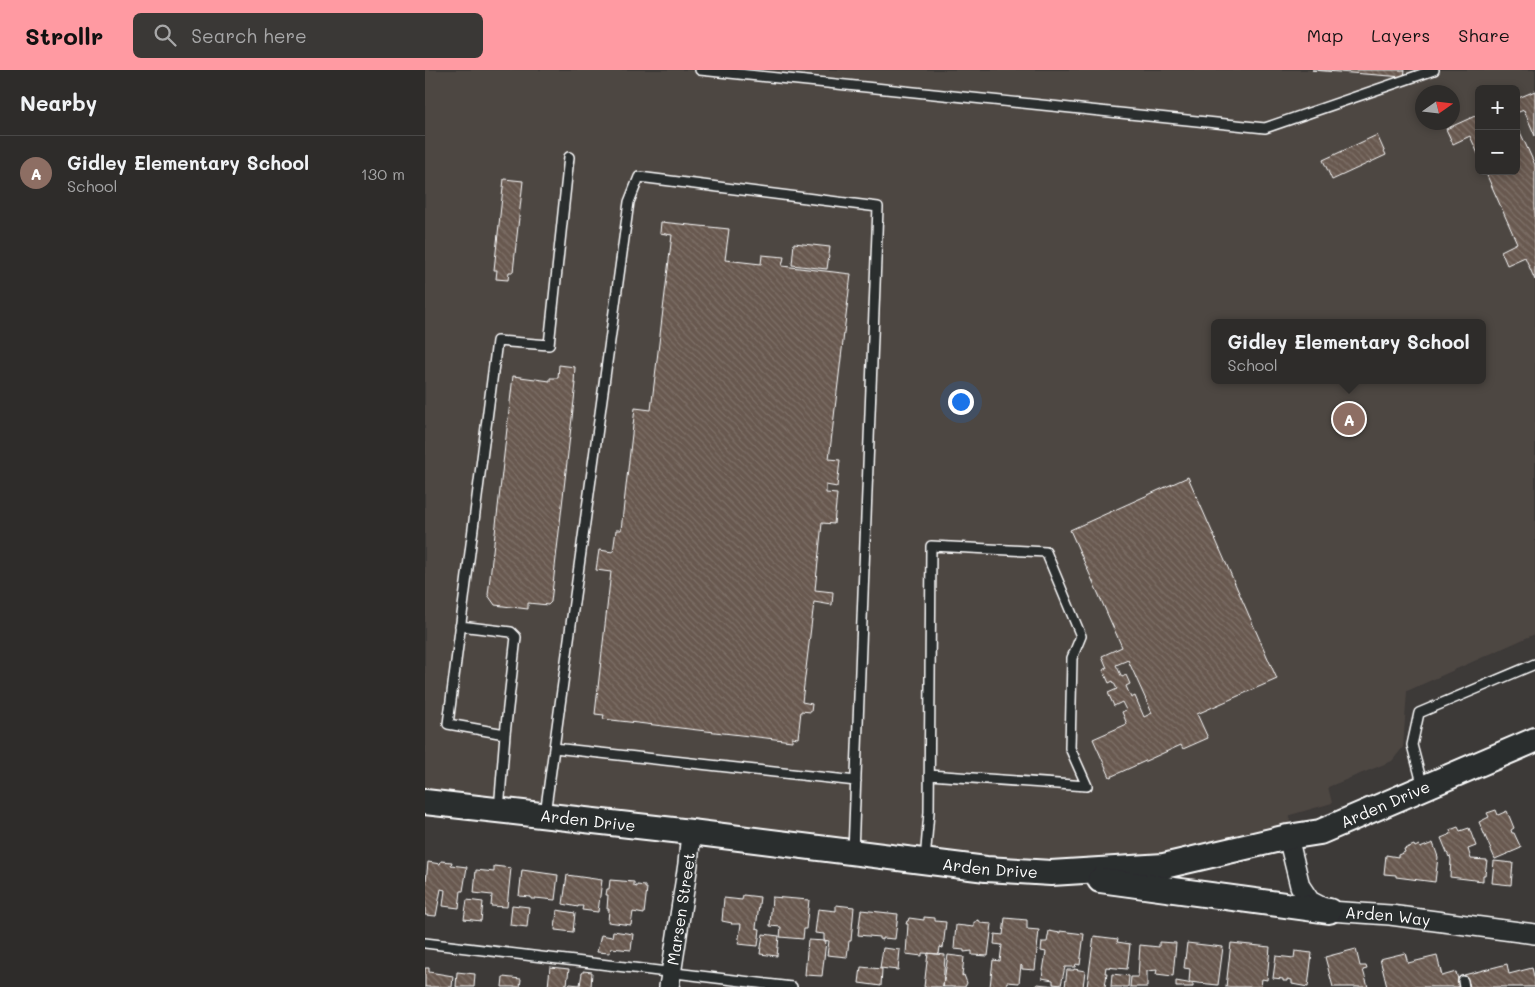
<!DOCTYPE html>
<meta charset="utf-8">
<style>
:root{--surface:#2e2c2a;--page:#3a3836;--text:#f1f3f6;--muted:#a7a7a8;--line:#494847;--accent:#ff9aa2}
body{margin:0;font-family:Mali,sans-serif;background:var(--page);color:var(--text)}
.controls{position:absolute;right:15px;top:15px;display:grid;overflow:hidden;border-radius:8px;box-shadow:0 2px 8px #0003}
.controls button{width:45px;height:45px;display:grid;place-items:center;padding:0;border:0;border-bottom:1px solid var(--line);background:var(--surface);color:var(--text);font:25px sans-serif}
.compass{position:absolute;left:990px;top:15px;width:45px;height:45px;border-radius:50%;background:var(--surface);box-shadow:0 2px 8px #0003;rotate:76deg}
.you{position:absolute;left:535px;top:331px;width:18px;height:18px;margin:-12px;border:4px solid #fff;border-radius:50%;background:#1a73e8;box-shadow:0 0 0 8px #1a73e833}
.badge{display:grid;place-items:center;width:32px;height:32px;border-radius:50%;background:var(--accent);color:#fff;font-size:16px;font-weight:700}
.pin{position:absolute;translate:-50% -50%;border:2px solid #fff;box-shadow:0 1px 5px #0006}
.popup{position:absolute;left:786px;top:249px;width:275px;height:65px;box-sizing:border-box;display:grid;place-content:center;border-radius:8px;background:var(--surface);filter:drop-shadow(0 1px 4px #0005);font-size:16px;white-space:nowrap;color:var(--muted)}
.popup b{font-size:19px;color:var(--text)}
.popup::after{content:'';position:absolute;left:50%;top:100%;margin-left:-10px;border:10px solid transparent;border-top-color:var(--surface)}
.list{margin:0;padding:0;list-style:none}
h2{display:flex;justify-content:space-between;align-items:center;height:65px;margin:0;padding:0 20px;font-size:21px}
h2 small{font-size:16px;font-weight:400;color:var(--muted)}
.list li{display:grid;grid-template-columns:32px 1fr auto;gap:15px;align-items:center;box-sizing:border-box;height:75px;padding:0 20px;border-top:1px solid var(--line)}
.list b{display:block;font-size:19px;white-space:nowrap}
.list p{margin:0;font-size:16px;white-space:nowrap;color:var(--muted)}
.list em{font-size:16px;font-style:normal;color:var(--muted)}
.icon{flex:none;width:28px;height:28px;fill:none;stroke:currentColor;stroke-width:2;stroke-linecap:round;stroke-linejoin:round}
.map{position:relative;flex:none;width:1110px;height:917px;overflow:hidden}
header{display:flex;align-items:center;gap:30px;box-sizing:border-box;height:70px;padding:0 25px;background:var(--accent);color:#111}
header strong{font-size:24px}
nav{display:flex;gap:28px;margin-inline-start:auto;font-size:18px}
.search{width:350px;height:45px;background:var(--page);display:flex;align-items:center;gap:12px;box-sizing:border-box;padding:0 18px;border-radius:8px;color:var(--muted);font-size:19px}
main{display:flex}
aside{flex:1;background:var(--surface)}
.map>svg:first-child{display:block}
.built{fill:#4e4743;fill-rule:evenodd}
.building{fill:url(#building-back-hatch);stroke:#fff;fill-rule:evenodd}
.lines{fill:none;stroke-linecap:round;stroke-linejoin:round}
.service-casing{stroke:#fff;stroke-width:12}
.minor-casing{stroke:#fff;stroke-width:22}
.tertiary-casing{stroke:#fff;stroke-width:28}
.service{stroke:#2a2d2e;stroke-width:9}
.minor{stroke:#2a2d2e;stroke-width:19}
.tertiary{stroke:#2a2d2e;stroke-width:24}
.labels{text-anchor:middle;stroke-width:5;stroke-linejoin:round;paint-order:stroke}
.street-label{font-size:16px;fill:#fff;stroke:#2a2d2e}
</style>
<header>
<strong>Strollr</strong>
<div class="search"><svg class="icon" aria-label="search" viewBox="0 0 24 24"><circle cx="10" cy="10" r="6"/><path d="M15 15l6 6"/></svg>Search here</div>
<nav><a>Map</a><a>Layers</a><a>Share</a></nav>
</header>
<main>
<aside>
<h2>Nearby<small></small></h2>
<ul class="list">
<li><span class="badge" style="background:#8d6e63">A</span><div><b>Gidley Elementary School</b><p>School</p></div><em>130 m</em></li>
</ul>
</aside>
<div class="map">
<svg width="1110" height="917" viewBox="0 0 1110 917">
<defs>
<pattern id="building-back-hatch" width="6" height="6" patternUnits="userSpaceOnUse" patternTransform="scale(1.25)"><rect width="6" height="6" fill="#68594f"/><path d="M-1 5l2 2M0 0l6 6M5-1l2 2" fill="none" stroke="#7f7269"/></pattern>
</defs>
<rect width="100%" height="100%" fill="#3d3a38"/>
<filter id="ink" filterUnits="userSpaceOnUse"><feTurbulence type="fractalNoise" baseFrequency=".02" numOctaves="2"/><feDisplacementMap in="SourceGraphic" scale="10" xChannelSelector="R" yChannelSelector="G"/><feConvolveMatrix kernelMatrix="1 2 1 2 8 2 1 2 1" color-interpolation-filters="sRGB"/></filter>
<g filter="url(#ink)">
<path class="built" d="M 0,0 L 1110,0 L 1110,564 L 982,621 L 978,677 L 967,691 L 903,717 L 907,733 L 865,745 L 863,767 L 626,803 L 0,730 ZM 1054,19 L 1091,19 L 1091,101 L 1054,101 ZM 998,22 L 1028,22 L 1028,52 L 998,52 ZM 790,253 L 1058,253 L 1058,310 L 790,310 Z"/>
<path class="building" d="M 887,0 L 980,0 L 979,7 Z
M 1110,21 L 1110,66 L 1099,40 L 1091,43 L 1091,29 Z
M 1050,46 L 1054,46 L 1054,86 L 1045,66 L 1028,74 L 1021,59 Z
M 1091,53 L 1110,95 L 1110,210 L 1100,187 L 1082,195 L 1076,181 L 1092,173 L 1060,101 L 1091,101 Z
M 952,65 L 961,85 L 907,110 L 898,90 Z
M 79,109 L 98,111 L 88,202 L 84,202 L 83,210 L 71,209 L 72,200 L 69,200 Z
M 236,152 L 304,159 L 300,190 L 336,194 L 337,185 L 359,187 L 357,196 L 426,204 L 404,389 L 415,390 L 412,417 L 401,415 L 401,423 L 412,424 L 409,454 L 397,453 L 390,520 L 408,522 L 407,535 L 389,532 L 377,632 L 387,634 L 386,642 L 376,641 L 373,668 L 367,667 L 367,671 L 178,649 L 179,645 L 170,644 L 186,502 L 171,500 L 174,480 L 188,482 L 191,460 L 196,460 L 210,338 L 226,340 L 247,165 L 235,163 Z
M 369,173 L 405,177 L 402,199 L 367,195 Z
M 134,295 L 150,297 L 149,313 L 151,313 L 126,532 L 123,535 L 103,533 L 103,539 L 70,535 L 63,525 L 88,306 L 125,311 L 125,308 L 133,308 Z
M 763,407 L 852,609 L 772,644 L 783,668 L 758,679 L 756,675 L 685,707 L 668,669 L 702,654 L 697,642 L 701,640 L 697,632 L 689,636 L 683,623 L 692,619 L 688,611 L 684,613 L 678,600 L 682,598 L 677,586 L 697,577 L 645,460 ZM 703,590 L 727,643 L 719,647 L 710,626 L 706,628 L 701,616 L 705,614 L 701,605 L 697,607 L 691,595 Z
M 1071,740 L 1073,745 L 1082,741 L 1089,758 L 1086,760 L 1087,763 L 1089,763 L 1096,778 L 1070,789 L 1054,752 L 1064,747 L 1062,743 Z
M 1033,757 L 1035,761 L 1044,758 L 1051,776 L 1043,779 L 1046,789 L 1062,790 L 1060,805 L 1058,805 L 1058,811 L 1025,807 L 1026,790 L 1025,786 L 1024,787 L 1016,768 L 1026,764 L 1025,760 Z
M 1008,773 L 1013,787 L 1010,812 L 971,807 L 971,805 L 959,804 L 961,785 L 973,787 L 973,785 L 980,782 L 979,779 L 989,775 L 990,777 L 994,775 L 995,778 Z
M 16,791 L 27,792 L 26,795 L 42,797 L 38,821 L 36,821 L 34,838 L 18,836 L 20,820 L 16,819 L 11,846 L 0,845 L 0,822 L 3,792 L 15,794 Z
M 1069,791 L 1088,793 L 1086,815 L 1067,813 Z
M 69,796 L 86,798 L 82,837 L 66,836 L 67,825 L 49,823 L 51,800 L 69,802 Z
M 97,800 L 133,805 L 130,830 L 110,828 L 110,829 L 106,829 L 106,827 L 94,826 Z
M 142,805 L 177,810 L 173,842 L 157,840 L 158,836 L 153,836 L 153,837 L 138,834 Z
M 185,810 L 209,812 L 209,816 L 212,817 L 212,815 L 220,816 L 220,818 L 222,818 L 219,844 L 208,842 L 206,855 L 183,852 L 184,839 L 182,839 L 183,825 L 181,825 L 182,819 L 184,819 Z
M 318,825 L 335,827 L 331,858 L 335,859 L 333,876 L 313,874 L 316,854 L 306,854 L 307,853 L 297,851 L 299,828 L 317,830 Z
M 347,827 L 384,830 L 381,859 L 379,859 L 378,869 L 355,867 L 356,857 L 345,856 Z
M 42,830 L 58,832 L 56,851 L 39,849 Z
M 87,835 L 104,837 L 102,857 L 85,855 Z
M 411,835 L 429,837 L 426,871 L 424,871 L 422,887 L 402,885 L 404,871 L 399,870 L 399,864 L 390,863 L 393,839 L 411,841 Z
M 132,840 L 150,843 L 148,862 L 130,860 Z
M 436,840 L 473,844 L 470,869 L 458,868 L 458,870 L 454,869 L 454,867 L 433,865 Z
M 499,847 L 510,848 L 510,851 L 521,852 L 518,878 L 515,877 L 514,884 L 497,883 L 497,886 L 481,884 L 483,854 L 481,854 L 482,851 L 483,851 L 484,848 L 499,850 Z
M 580,848 L 602,850 L 602,859 L 614,860 L 610,900 L 597,899 L 597,896 L 596,895 L 594,913 L 582,912 L 582,917 L 565,917 L 568,890 L 575,891 L 577,875 L 569,874 L 570,864 L 578,865 Z
M 552,850 L 555,851 L 555,853 L 567,854 L 563,886 L 547,885 L 547,881 L 539,882 L 539,880 L 529,879 L 531,855 L 549,857 L 549,852 L 551,852 Z
M 188,861 L 208,864 L 206,880 L 186,878 L 185,883 L 172,882 L 176,865 L 187,867 Z
M 624,861 L 635,863 L 635,861 L 659,864 L 655,895 L 651,894 L 650,897 L 640,897 L 636,915 L 628,914 L 628,910 L 617,908 L 621,882 L 616,881 L 617,872 L 622,872 Z
M 338,864 L 354,866 L 352,886 L 335,884 Z
M 669,866 L 693,869 L 692,872 L 705,874 L 702,899 L 681,897 L 680,903 L 682,903 L 680,917 L 662,917 Z
M 383,870 L 401,871 L 397,906 L 380,905 Z
M 734,872 L 751,873 L 748,906 L 731,904 L 732,900 L 722,901 L 722,917 L 705,917 L 706,907 L 713,907 L 715,875 L 734,877 Z
M 762,873 L 798,877 L 793,915 L 764,912 L 765,899 L 759,898 Z
M 806,873 L 845,877 L 842,910 L 837,909 L 836,917 L 801,917 Z
M 458,878 L 475,880 L 473,900 L 455,898 Z
M 931,879 L 935,896 L 941,896 L 942,899 L 938,900 L 943,917 L 908,917 L 900,887 Z
M 870,881 L 887,883 L 883,917 L 867,914 L 867,910 L 862,909 L 862,911 L 858,911 L 858,909 L 848,908 L 851,886 L 869,888 Z
M 503,883 L 520,885 L 518,917 L 499,917 Z
M 980,883 L 983,893 L 1012,886 L 1017,906 L 1031,902 L 1035,917 L 962,917 L 955,889 Z
M 523,885 L 539,887 L 537,906 L 539,905 L 542,913 L 540,917 L 518,917 Z
M 1082,894 L 1084,904 L 1107,898 L 1110,910 L 1110,917 L 1045,917 L 1044,913 L 1042,914 L 1039,905 Z
M 125,897 L 144,899 L 142,914 L 140,914 L 140,917 L 123,917 Z
M 436,897 L 457,899 L 456,916 L 434,913 Z
M 0,898 L 4,898 L 4,902 L 28,906 L 27,917 L 0,917 Z
M 649,899 L 660,901 L 658,917 L 611,917 L 612,914 L 640,917 L 642,900 L 649,900 Z
M 158,901 L 167,902 L 166,917 L 144,917 L 144,914 L 155,915 L 157,903 L 158,903 Z
M 32,902 L 50,904 L 49,917 L 31,917 Z
M 687,904 L 704,906 L 703,917 L 686,917 Z
M 78,907 L 96,909 L 95,917 L 77,917 Z
M 751,911 L 768,914 L 768,917 L 751,917 Z"/>
<g class="lines">
<defs>
<path id="service" d="M 275,0 L 840,58 L 1009,0
M 35,556 L 86,562 L 91,567 L 80,664
M 129,678 L 431,711
M 998,717 L 987,675 L 994,643 L 1110,594
M 74,740 L 80,664 L 23,654 L 72,271 L 124,275 L 144,87
M 120,744 L 204,132 L 214,107 L 453,137 L 428,782
M 500,791 L 504,742 L 506,476 L 621,482 L 656,566 L 647,588 L 645,678 L 662,716 L 504,705
M 0,873 L 367,917
M 1038,911 L 1039,917"/>
<g id="minor">
<path id="s1" d="M 863,767 L 875,816 L 885,831 L 904,841 L 965,845 L 1110,864"/>
<path id="s2" d="M 244,917 L 263,794 L 266,762"/>
</g>
<g id="tertiary">
<path id="s3" d="M 0,732 L 266,762 L 561,799 L 626,803 L 739,796 L 863,767 L 895,762 L 1110,670"/>
<path d="M 675,810 L 904,841"/>
</g>
</defs>
<use href="#service" class="service-casing"/>
<use href="#minor" class="minor-casing"/>
<use href="#tertiary" class="tertiary-casing"/>
<use href="#service" class="service"/>
<use href="#minor" class="minor"/>
<use href="#tertiary" class="tertiary"/>
</g>
</g>
<g class="labels">
<g class="street-label">
<text dy="6" stroke="none"><textPath href="#s3" startOffset="974">Arden Drive</textPath></text>
<text dy="6" stroke="none"><textPath href="#s3" startOffset="164">Arden Drive</textPath></text>
<text dy="6" stroke="none"><textPath href="#s3" startOffset="569">Arden Drive</textPath></text>
<text dy="6" stroke="none"><textPath href="#s2" startOffset="79">Marsen Street</textPath></text>
<text dy="6" stroke="none"><textPath href="#s1" startOffset="149">Arden Way</textPath></text>
</g>
</g>
</svg>
<div class="controls">
<button>+</button>
<button>−</button>
</div>
<svg class="compass" viewBox="-18 -18 36 36"><path d="M0-13l5 13h-10z" fill="#e53935"/><path d="M0 13l5-13h-10z" fill="#a7a7a8"/></svg>
<div class="you"></div>
<div class="pin badge" style="left:924px;top:349px;background:#8d6e63">A</div>
<div class="popup"><b>Gidley Elementary School</b>School</div>
</div>
</main>
